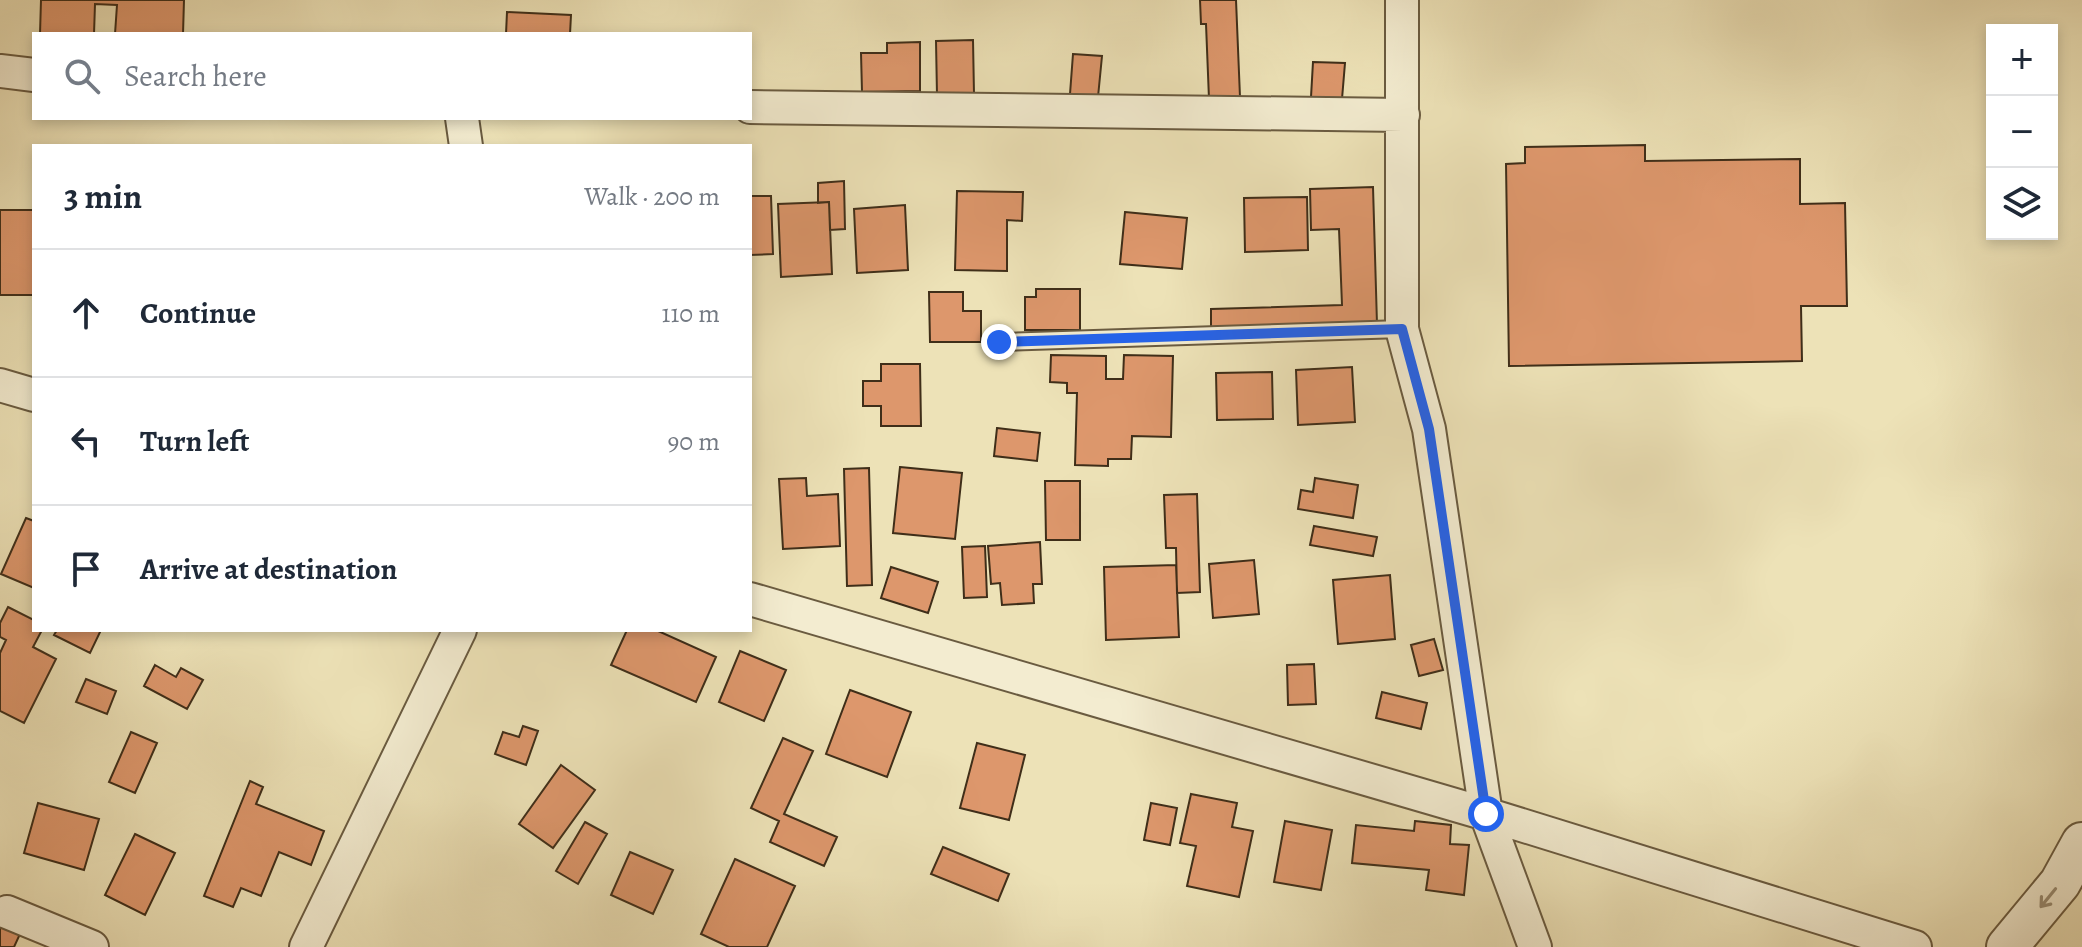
<!DOCTYPE html>
<meta charset="utf-8">
<style>
:root{--surface:#fff;--page:#f6f6f7;--text:#1f2937;--muted:#747a83;--line:#e0e1e3}
body{margin:0;font-family:Alegreya,serif;background:var(--page);color:var(--text)}
.controls{position:absolute;right:24px;top:24px;display:grid;overflow:hidden;border-radius:0px;box-shadow:0 4px 12px #0003}
.controls button{width:72px;height:72px;display:grid;place-items:center;padding:0;border:0;border-bottom:2px solid var(--line);background:var(--surface);color:var(--text);font:40px sans-serif}
.stop{position:absolute;width:24px;height:24px;margin:-18px;border:6px solid #2563eb;border-radius:50%;background:#fff}
.stop.end{background:#2563eb;border-color:#fff;box-shadow:0 2px 8px #0008}
.list{margin:0;padding:0;list-style:none}
h2{display:flex;justify-content:space-between;align-items:center;height:104px;margin:0;padding:0 32px;font-size:34px}
h2 small{font-size:26px;font-weight:400;color:var(--muted)}
.list li{display:grid;grid-template-columns:52px 1fr auto;gap:24px;align-items:center;box-sizing:border-box;height:128px;padding:0 32px;border-top:2px solid var(--line)}
.list b{display:block;font-size:30px;white-space:nowrap}
.list em{font-size:26px;font-style:normal;color:var(--muted)}
.icon{flex:none;width:44px;height:44px;fill:none;stroke:currentColor;stroke-width:2;stroke-linecap:round;stroke-linejoin:round}
.map{position:relative;flex:none;width:2082px;height:947px;overflow:hidden}
.search{position:absolute;background:var(--surface);box-shadow:0 4px 12px #0003;left:32px;top:32px;width:720px;height:88px;display:flex;align-items:center;gap:20px;box-sizing:border-box;padding:0 28px;border-radius:0px;color:var(--muted);font-size:30px}
.panel{position:absolute;background:var(--surface);box-shadow:0 4px 12px #0003;left:32px;top:144px;width:720px;height:488px;border-radius:0px}
.map>svg:first-child{display:block}
.building{fill:#dd976c;stroke:#3f2e19;stroke-width:2}
.lines{fill:none;stroke-linecap:round;stroke-linejoin:round}
.service-casing{stroke:#6a5b40;stroke-width:20}
.minor-casing{stroke:#6a5b40;stroke-width:36}
.tertiary-casing{stroke:#6a5b40;stroke-width:44}
.service{stroke:#f3ecd0;stroke-width:16}
.minor{stroke:#f3ecd0;stroke-width:32}
.tertiary{stroke:#f3ecd0;stroke-width:40}
.oneway{stroke:#998d74}
.route{stroke:#2563eb;stroke-width:10}
</style>
<div class="map">
<svg width="2082" height="947" viewBox="0 0 2082 947">
<rect width="100%" height="100%" fill="#ede2b7"/>
<filter id="stains"><feTurbulence type="fractalNoise" baseFrequency=".0025" numOctaves="4"/><feColorMatrix values="0 0 0 0 .2 0 0 0 0 .09 0 0 0 0 .02 0 0 0 .5 -.17"/></filter>
<radialGradient id="worn" r=".72"><stop offset=".6" stop-color="#630" stop-opacity="0"/><stop offset="1" stop-color="#630" stop-opacity=".3"/></radialGradient>
<path class="building" d="M 41,0 L 184,0 L 183,34 L 115,34 L 117,5 L 95,4 L 94,34 L 40,34 Z
M 1200,0 L 1236,0 L 1240,97 L 1209,99 L 1206,24 L 1201,24 Z
M 507,12 L 571,15 L 570,34 L 506,34 Z
M 973,40 L 974,94 L 937,95 L 936,41 Z
M 920,42 L 920,91 L 862,92 L 861,53 L 887,53 L 887,43 Z
M 1073,54 L 1102,56 L 1098,97 L 1070,94 Z
M 1313,62 L 1345,63 L 1342,99 L 1311,97 Z
M 1645,145 L 1645,161 L 1800,159 L 1800,204 L 1845,203 L 1847,306 L 1801,306 L 1802,361 L 1509,366 L 1506,164 L 1525,163 L 1525,147 Z
M 844,181 L 845,229 L 830,230 L 829,202 L 818,203 L 818,183 Z
M 1373,187 L 1377,324 L 1211,330 L 1211,309 L 1342,305 L 1339,229 L 1311,230 L 1310,189 Z
M 957,191 L 1023,192 L 1022,221 L 1007,220 L 1007,271 L 955,270 Z
M 750,196 L 771,196 L 773,254 L 750,255 Z
M 1307,197 L 1308,250 L 1245,252 L 1244,198 Z
M 829,202 L 832,274 L 781,277 L 778,204 Z
M 905,205 L 908,270 L 857,273 L 854,209 Z
M 0,210 L 34,210 L 34,295 L 0,295 Z
M 1125,212 L 1187,218 L 1182,269 L 1120,264 Z
M 1036,289 L 1080,289 L 1080,330 L 1025,330 L 1025,297 L 1036,297 Z
M 929,292 L 963,292 L 963,311 L 981,311 L 981,342 L 930,342 Z
M 1051,355 L 1106,356 L 1106,379 L 1123,379 L 1124,355 L 1173,356 L 1171,437 L 1132,436 L 1131,459 L 1108,459 L 1108,466 L 1075,465 L 1077,393 L 1067,393 L 1067,383 L 1050,382 Z
M 881,364 L 920,364 L 921,426 L 881,426 L 881,406 L 863,406 L 863,381 L 881,381 Z
M 1352,367 L 1355,422 L 1298,425 L 1296,370 Z
M 1272,372 L 1273,419 L 1217,420 L 1216,373 Z
M 997,428 L 1040,433 L 1037,461 L 994,456 Z
M 900,467 L 962,473 L 955,539 L 893,533 Z
M 869,468 L 872,585 L 847,586 L 844,469 Z
M 806,478 L 807,496 L 838,494 L 840,546 L 783,549 L 779,479 Z
M 1315,478 L 1358,485 L 1353,518 L 1298,509 L 1301,490 L 1313,492 Z
M 1045,481 L 1080,481 L 1080,540 L 1046,540 Z
M 1197,494 L 1200,592 L 1177,593 L 1176,548 L 1166,548 L 1164,495 Z
M 26,518 L 34,521 L 34,588 L 1,574 Z
M 1314,526 L 1377,537 L 1373,556 L 1310,545 Z
M 1040,542 L 1042,584 L 1033,584 L 1034,603 L 1002,605 L 1000,583 L 991,584 L 988,546 Z
M 985,546 L 987,597 L 964,598 L 962,547 Z
M 1254,560 L 1259,614 L 1213,618 L 1209,564 Z
M 1176,565 L 1179,637 L 1106,640 L 1104,567 Z
M 891,567 L 938,582 L 928,613 L 881,598 Z
M 1390,575 L 1395,639 L 1338,644 L 1333,580 Z
M 8,607 L 34,620 L 34,630 L 42,630 L 33,647 L 56,659 L 24,723 L 0,711 L 0,653 L 6,640 L 0,637 L 0,623 Z
M 57,630 L 101,630 L 90,653 L 54,635 Z
M 627,630 L 656,630 L 716,657 L 696,702 L 611,665 Z
M 1434,639 L 1443,670 L 1419,676 L 1411,645 Z
M 740,651 L 786,670 L 764,721 L 719,702 Z
M 1314,664 L 1316,704 L 1288,705 L 1287,665 Z
M 155,665 L 176,677 L 181,668 L 203,680 L 187,709 L 144,686 Z
M 86,679 L 116,691 L 107,714 L 76,702 Z
M 850,690 L 911,712 L 887,777 L 826,754 Z
M 1382,692 L 1427,703 L 1421,729 L 1376,718 Z
M 523,726 L 538,731 L 526,765 L 495,754 L 503,732 L 519,737 Z
M 131,732 L 157,743 L 135,793 L 109,782 Z
M 783,738 L 813,751 L 784,814 L 837,837 L 824,866 L 770,842 L 779,821 L 751,808 Z
M 977,743 L 1025,755 L 1009,820 L 960,808 Z
M 561,765 L 595,790 L 553,848 L 519,824 Z
M 250,781 L 263,787 L 256,804 L 324,831 L 311,865 L 279,852 L 261,896 L 241,888 L 233,907 L 204,896 Z
M 1191,794 L 1237,803 L 1232,827 L 1253,831 L 1239,897 L 1187,886 L 1196,846 L 1180,843 Z
M 38,803 L 99,819 L 84,870 L 24,853 Z
M 1151,803 L 1177,808 L 1170,845 L 1144,840 Z
M 1285,821 L 1332,830 L 1321,890 L 1274,882 Z
M 1415,821 L 1451,825 L 1450,844 L 1469,845 L 1464,895 L 1426,890 L 1429,870 L 1352,863 L 1356,825 L 1414,831 Z
M 585,822 L 607,834 L 578,884 L 556,871 Z
M 135,834 L 175,853 L 145,915 L 105,895 Z
M 943,847 L 1009,874 L 998,901 L 931,874 Z
M 630,852 L 673,870 L 653,914 L 611,895 Z
M 735,859 L 795,886 L 767,947 L 729,947 L 701,934 Z
M 0,924 L 20,934 L 14,947 L 0,947 Z"/>
<g class="lines">
<defs>
<path id="service" d="M 999,342 L 1402,329"/>
<path id="minor" d="M 1402,0 L 1402,329 L 1429,429 L 1486,814 L 1535,947
M 0,71 L 34,75
M 750,107 L 1403,115
M 462,118 L 466,146
M 0,385 L 34,395
M 750,599 L 1486,814 L 1915,947
M 7,912 L 92,947
M 306,947 L 460,630"/>
<path id="tertiary" d="M 2007,947 L 2060,883 L 2082,843"/>
</defs>
<use href="#service" class="service-casing"/>
<use href="#minor" class="minor-casing"/>
<use href="#tertiary" class="tertiary-casing"/>
<use href="#service" class="service"/>
<use href="#minor" class="minor"/>
<use href="#tertiary" class="tertiary"/>
</g>
<defs><path id="oneway-shaft" d="M-6 0H5M1.5-3L5.5 0L1.5 3" fill="none" stroke-width="1.6" stroke-linecap="round" stroke-linejoin="round" transform="scale(2)"/></defs>
<use class="oneway" href="#oneway-shaft" transform="translate(2048 898) rotate(129)"/>
<g class="lines">
<path class="route" d="M 999,342 L 1402,329 L 1429,429 L 1486,814"/>
</g>
<rect width="100%" height="100%" filter="url(#stains)"/>
<rect width="100%" height="100%" fill="url(#worn)"/>
</svg>
<div class="controls">
<button>+</button>
<button>−</button>
<button><svg class="icon" aria-label="layers" viewBox="0 0 24 24"><path d="M12 4l9 5-9 5-9-5zM3 14l9 5 9-5"/></svg></button>
</div>
<div class="stop" style="left:1486px;top:814px"></div>
<div class="stop end" style="left:999px;top:342px"></div>
<div class="search"><svg class="icon" aria-label="search" viewBox="0 0 24 24"><circle cx="10" cy="10" r="6"/><path d="M15 15l6 6"/></svg>Search here</div>
<section class="panel">
<h2>3 min<small>Walk · 200 m</small></h2>
<ul class="list">
<li><svg class="icon" aria-label="ahead" viewBox="0 0 24 24"><path d="M12 20V5M6 11l6-6 6 6"/></svg><div><b>Continue</b></div><em>110 m</em></li>
<li><svg class="icon" aria-label="left" viewBox="0 0 24 24"><path d="M17 20v-9H6M10 6l-5 5 5 5"/></svg><div><b>Turn left</b></div><em>90 m</em></li>
<li><svg class="icon" aria-label="arrive" viewBox="0 0 24 24"><path d="M6 21V4h12l-3 4 3 4H6"/></svg><div><b>Arrive at destination</b></div></li>
</ul>
</section>
</div>
